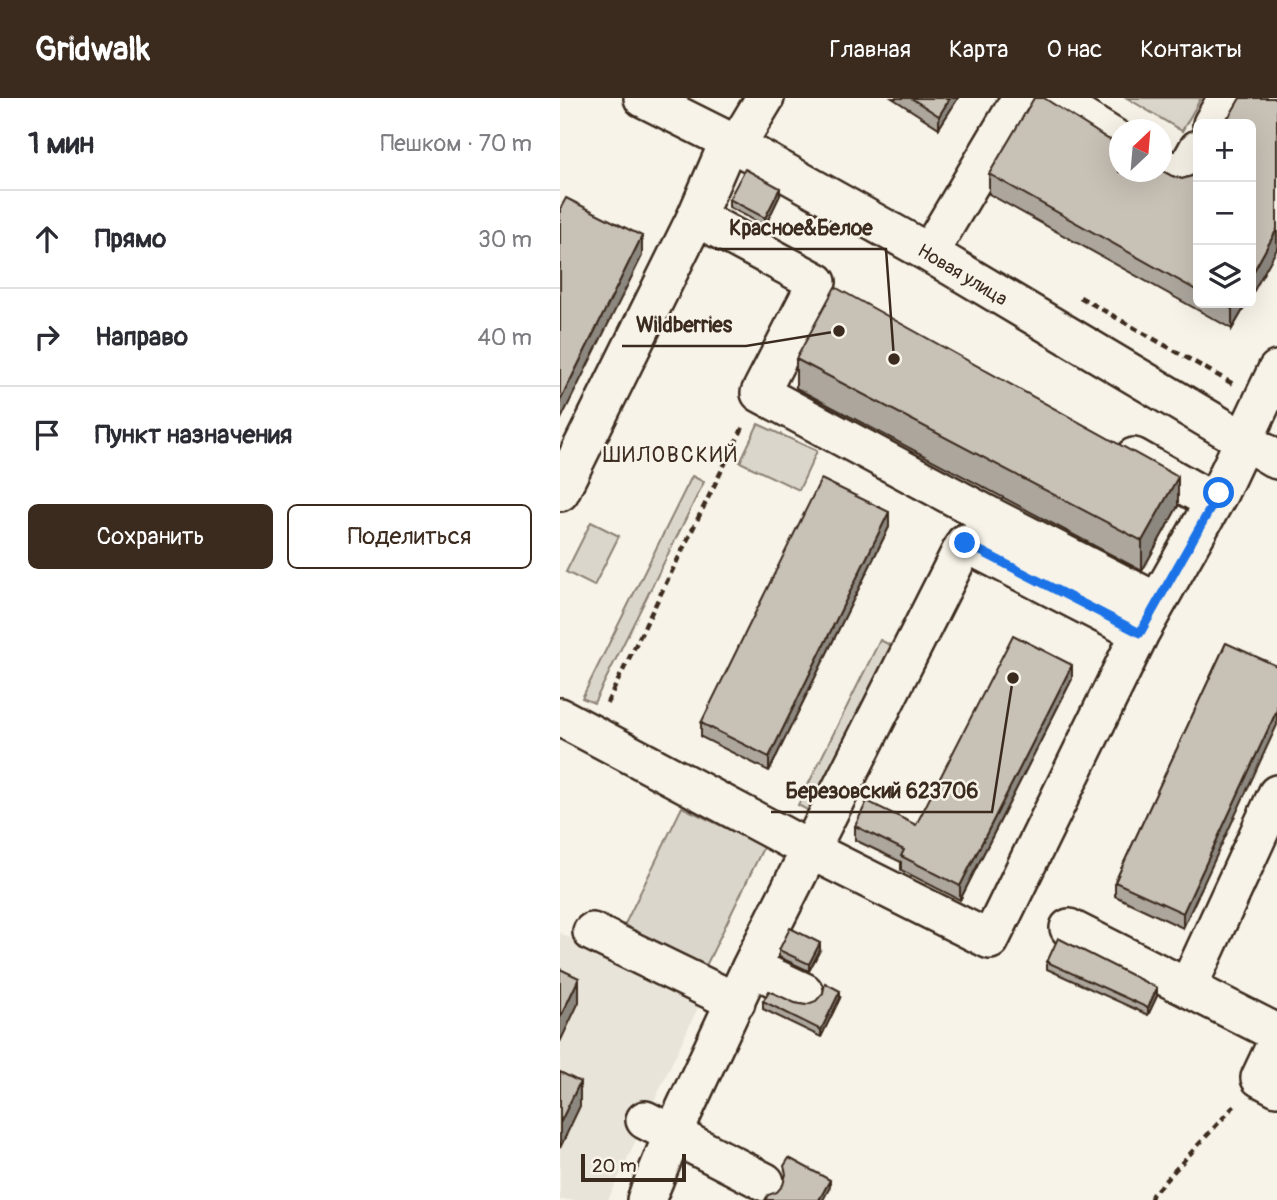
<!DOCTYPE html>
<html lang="ru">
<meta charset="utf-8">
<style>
:root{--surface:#fff;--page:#f7f7f7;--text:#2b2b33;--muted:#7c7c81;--line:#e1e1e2;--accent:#3b2a1e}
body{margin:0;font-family:Pangolin,sans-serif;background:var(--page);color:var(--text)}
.controls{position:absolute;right:21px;top:21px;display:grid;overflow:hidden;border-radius:10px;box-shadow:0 7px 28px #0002}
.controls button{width:63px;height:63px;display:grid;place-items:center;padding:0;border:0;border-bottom:2px solid var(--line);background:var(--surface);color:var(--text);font:35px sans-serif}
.compass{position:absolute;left:549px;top:21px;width:63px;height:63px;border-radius:50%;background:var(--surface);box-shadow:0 7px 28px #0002;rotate:26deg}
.scale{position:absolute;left:21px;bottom:18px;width:105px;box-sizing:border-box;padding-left:7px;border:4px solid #3b2a1e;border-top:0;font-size:19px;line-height:24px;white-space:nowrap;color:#3b2a1e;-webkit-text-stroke:5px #f7f3e8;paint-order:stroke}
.stop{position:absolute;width:21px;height:21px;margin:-16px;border:5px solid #1a73e8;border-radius:50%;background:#fff}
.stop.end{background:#1a73e8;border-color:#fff;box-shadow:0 2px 7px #0008}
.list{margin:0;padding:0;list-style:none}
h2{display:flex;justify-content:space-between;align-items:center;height:91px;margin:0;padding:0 28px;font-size:30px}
h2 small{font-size:23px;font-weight:400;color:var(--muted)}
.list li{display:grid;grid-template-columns:46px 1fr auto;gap:21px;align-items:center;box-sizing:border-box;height:98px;padding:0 28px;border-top:2px solid var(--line)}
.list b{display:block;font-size:26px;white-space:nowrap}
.list em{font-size:23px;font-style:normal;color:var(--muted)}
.actions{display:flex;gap:14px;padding:21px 28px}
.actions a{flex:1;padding:16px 0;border:2px solid var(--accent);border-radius:10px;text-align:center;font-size:24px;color:var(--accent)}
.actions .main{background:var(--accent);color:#fff}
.icon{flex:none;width:38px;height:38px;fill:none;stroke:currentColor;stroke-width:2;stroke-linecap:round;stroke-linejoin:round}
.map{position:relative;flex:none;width:717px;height:1102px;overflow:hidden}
header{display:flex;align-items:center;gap:42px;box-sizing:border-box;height:98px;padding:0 35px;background:var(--accent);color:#fff}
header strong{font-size:33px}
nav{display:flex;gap:38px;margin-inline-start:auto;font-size:24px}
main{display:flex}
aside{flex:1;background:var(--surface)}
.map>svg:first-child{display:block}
.built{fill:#e9e4d9}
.green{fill:#dbd6cb;stroke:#8b8074;stroke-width:2}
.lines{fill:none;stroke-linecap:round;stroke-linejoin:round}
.minor-casing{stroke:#3b2a1e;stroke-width:42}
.path{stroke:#3b2a1e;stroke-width:4.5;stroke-dasharray:7 5;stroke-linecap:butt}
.minor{stroke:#f7f3e8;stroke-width:37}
.wall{fill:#aca69d;stroke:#3b2a1e;stroke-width:2}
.shaded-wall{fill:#8c877f;stroke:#3b2a1e;stroke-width:2}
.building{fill:#c8c1b6;stroke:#3b2a1e;stroke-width:2}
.route{stroke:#1a73e8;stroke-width:9}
.labels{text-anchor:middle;stroke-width:5;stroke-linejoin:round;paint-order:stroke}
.street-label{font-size:19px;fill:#3b2a1e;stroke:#f7f3e8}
.neighbourhood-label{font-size:21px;letter-spacing:2px;fill:#3b2a1e;stroke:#f7f3e8}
.leader{fill:none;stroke:#3b2a1e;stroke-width:2.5}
.callout-dot{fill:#3b2a1e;stroke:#f7f3e8;stroke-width:2.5}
.callout-label{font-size:21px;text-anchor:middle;font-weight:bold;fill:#3b2a1e;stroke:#f7f3e8;stroke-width:5;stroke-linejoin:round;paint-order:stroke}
</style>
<header>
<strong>Gridwalk</strong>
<nav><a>Главная</a><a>Карта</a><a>О нас</a><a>Контакты</a></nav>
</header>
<main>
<aside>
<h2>1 мин<small>Пешком · 70 m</small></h2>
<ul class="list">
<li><svg class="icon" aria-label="ahead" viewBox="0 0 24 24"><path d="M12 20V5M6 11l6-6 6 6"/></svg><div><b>Прямо</b></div><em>30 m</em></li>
<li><svg class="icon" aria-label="right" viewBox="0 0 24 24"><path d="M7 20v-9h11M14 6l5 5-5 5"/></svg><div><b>Направо</b></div><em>40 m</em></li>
<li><svg class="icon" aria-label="arrive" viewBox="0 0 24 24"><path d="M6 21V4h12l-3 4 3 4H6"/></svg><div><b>Пункт назначения</b></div></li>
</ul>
<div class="actions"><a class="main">Сохранить</a><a>Поделиться</a></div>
</aside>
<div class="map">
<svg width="717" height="1102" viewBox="0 0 717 1102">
<rect width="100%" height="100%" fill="#f7f3e8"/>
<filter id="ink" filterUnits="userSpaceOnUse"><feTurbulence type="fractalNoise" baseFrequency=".0143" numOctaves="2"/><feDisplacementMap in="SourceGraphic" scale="14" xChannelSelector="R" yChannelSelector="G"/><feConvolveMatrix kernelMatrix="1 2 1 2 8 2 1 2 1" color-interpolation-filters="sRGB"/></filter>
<g filter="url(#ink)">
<path class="built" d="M 0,835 L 140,905 L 48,1102 L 0,1102 Z"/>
<path class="green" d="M 567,0 L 641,0 L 622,33 Z
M 198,326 L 257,353 L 239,392 L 180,364 Z
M 132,378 L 144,384 L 34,605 L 22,600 Z
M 31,424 L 59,438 L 34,488 L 6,474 Z
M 320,542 L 332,548 L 249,713 L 238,707 Z
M 122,709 L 204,748 L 144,872 L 62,832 Z"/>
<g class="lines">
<defs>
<path id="minor" d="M 83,0 L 169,43 L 369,155 L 717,362
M 490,0 L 559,43
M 652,26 L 667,0
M 176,48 L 205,0
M 601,68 L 622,80 L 638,51
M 136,119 L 257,184 L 200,295 L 422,414 L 597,504
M 369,155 L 461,0
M 574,359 L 652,403
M 0,394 L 136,119 L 169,43
M 0,619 L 250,752 L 430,842 L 580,535
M 509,830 L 717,935
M 32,834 L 176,904
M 191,869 L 244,894
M 628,889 L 717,696
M 717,944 L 700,980 L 717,989
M 85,1022 L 205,1084
M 86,1102 L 113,1036 L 191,869 L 405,445 L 580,535 L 659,395 L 717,272"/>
</defs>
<use href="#minor" class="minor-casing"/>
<path class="path" d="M 520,199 L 673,286
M 47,605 L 184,327
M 591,1102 L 592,1097 L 676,1006"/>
<use href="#minor" class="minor"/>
</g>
<path class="wall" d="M 332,0 L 398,0 L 379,30 Z
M 638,72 L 638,205 L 687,205 L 672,231 L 429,96 L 429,76 L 559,74 L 612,78 L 622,81 L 632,78 Z
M 220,97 L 205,128 L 169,109 L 169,101 Z
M 236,261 L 618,408 L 582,473 L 236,290 Z
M 329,429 L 209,673 L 141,639 L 141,625 Z
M 666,545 L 623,830 L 555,798 L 555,784 Z
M 512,581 L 400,802 L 341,772 L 341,764 L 295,742 L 295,728 L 356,727 Z
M 219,852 L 260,852 L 249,873 L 219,859 Z
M 487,864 L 597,898 L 588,917 L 487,871 Z
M 280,900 L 261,939 L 203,911 L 203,903 L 235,905 L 245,907 Z"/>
<path class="shaded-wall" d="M 390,0 L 398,0 L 379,30 L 379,18 Z
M 220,90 L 220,97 L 205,128 L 205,120 Z
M 717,131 L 717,151 L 691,198 L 691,178 Z
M 82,138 L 82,158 L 0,323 L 0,303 Z
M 676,205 L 687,205 L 672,231 L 672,211 Z
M 618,379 L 618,408 L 582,473 L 582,443 Z
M 329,414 L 329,429 L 209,673 L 209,659 Z
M 512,567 L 512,581 L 400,802 L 400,788 Z
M 717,612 L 717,627 L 623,830 L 623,815 Z
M 260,845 L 260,852 L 249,873 L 249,866 Z
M 19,880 L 19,904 L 0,944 L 0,920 Z
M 597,890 L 597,898 L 588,917 L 588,910 Z
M 280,893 L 280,900 L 261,939 L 261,932 Z
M 20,984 L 20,1008 L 0,1050 L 0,1025 Z
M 270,1082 L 270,1089 L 263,1102 L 259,1102 Z"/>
<path class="building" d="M 351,0 L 390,0 L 379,18 Z
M 474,0 L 484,0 L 548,41 L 559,44 L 559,74 L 601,74 L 601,72 L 612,78 L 622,81 L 632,78 L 638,72 L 638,193 L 429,76 Z
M 680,0 L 717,0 L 717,131 L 691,178 L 691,26 L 658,26 L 670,17 Z
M 185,71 L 220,90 L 205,120 L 169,101 Z
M 6,100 L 82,138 L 0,303 L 0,111 Z
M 275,189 L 618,379 L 582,443 L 236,261 Z
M 660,205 L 676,205 L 672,211 Z
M 261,381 L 329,414 L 209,659 L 141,625 Z
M 453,537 L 512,567 L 400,788 L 341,758 L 344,752 L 295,728 L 307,703 L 356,727 Z
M 666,545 L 717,568 L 717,612 L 623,815 L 555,784 Z
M 230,830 L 260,845 L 249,866 L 219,852 Z
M 498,840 L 597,890 L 588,910 L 487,864 Z
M 0,871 L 19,880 L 0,920 Z
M 265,885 L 280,893 L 261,932 L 203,903 L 209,893 L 235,905 L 245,907 L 256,903 L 263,895 Z
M 0,974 L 20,984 L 0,1025 Z
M 229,1060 L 270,1082 L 259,1102 L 205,1102 L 208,1097 L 217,1094 L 223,1087 L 226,1076 L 224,1068 Z"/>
</g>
<g class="lines" filter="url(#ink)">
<path class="route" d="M 405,445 L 580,535 L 659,395"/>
</g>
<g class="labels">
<g class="street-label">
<text transform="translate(403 176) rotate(31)" y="7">Новая улица</text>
</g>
<g class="neighbourhood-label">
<text x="111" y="364">ШИЛОВСКИЙ</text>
</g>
</g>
<path class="leader" d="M334 261L326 151H155M279 233L186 248H62M453 580L432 714H211"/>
<g class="callout-dot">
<circle cx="334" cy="261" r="7"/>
<circle cx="279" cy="233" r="7"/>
<circle cx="453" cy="580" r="7"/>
</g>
<g class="callout-label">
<text x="241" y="137">Красное&amp;Белое</text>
<text x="124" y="234">Wildberries</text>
<text x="322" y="700">Березовский 623706</text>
</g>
</svg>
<div class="controls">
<button>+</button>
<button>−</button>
<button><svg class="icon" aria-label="layers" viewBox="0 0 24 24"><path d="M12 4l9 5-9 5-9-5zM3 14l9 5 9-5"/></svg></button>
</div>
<svg class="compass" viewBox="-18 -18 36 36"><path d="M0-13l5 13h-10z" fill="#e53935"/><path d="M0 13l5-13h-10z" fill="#7c7c81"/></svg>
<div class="scale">20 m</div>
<div class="stop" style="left:659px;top:395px"></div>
<div class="stop end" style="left:405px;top:445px"></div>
</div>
</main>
